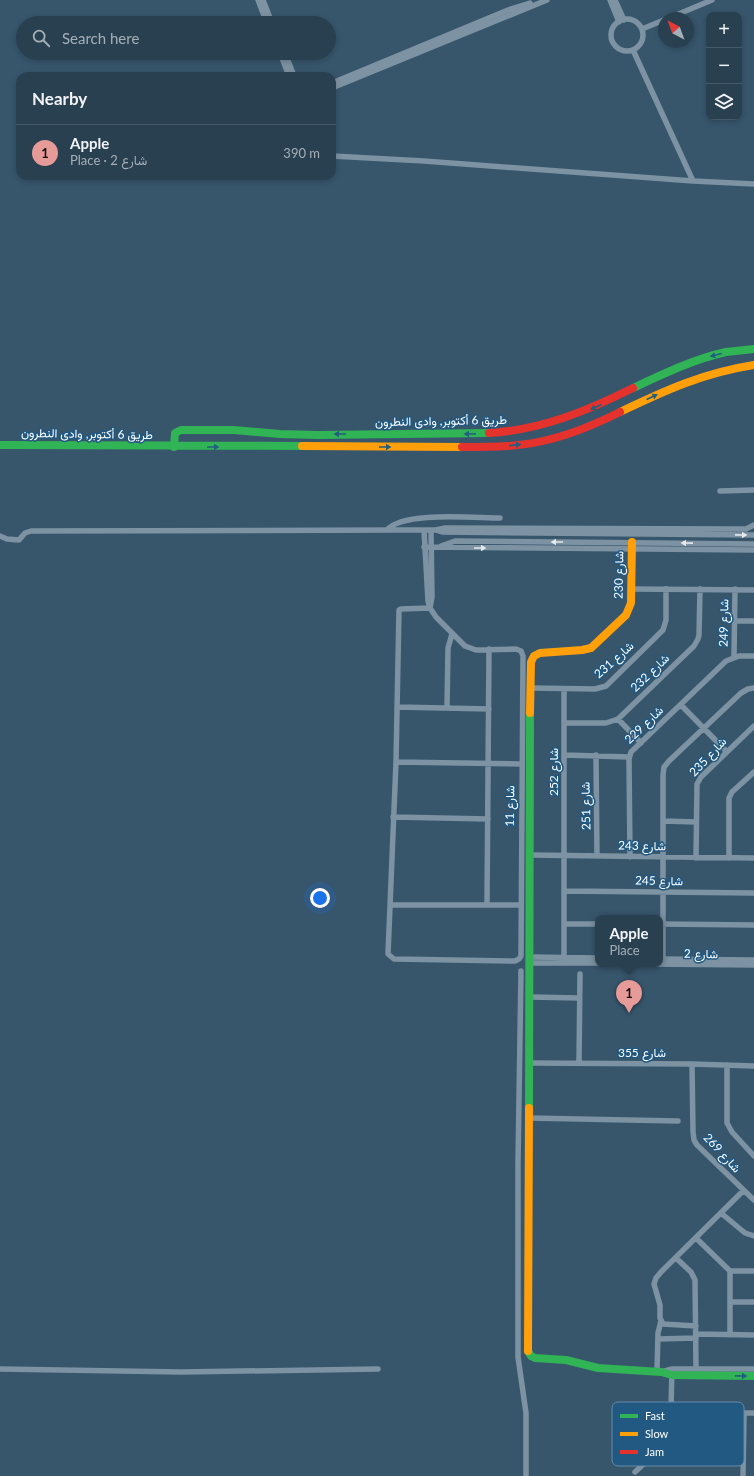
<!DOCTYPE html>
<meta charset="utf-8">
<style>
:root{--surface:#294051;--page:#314758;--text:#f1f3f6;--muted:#a5afb7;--line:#455968;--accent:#e69b98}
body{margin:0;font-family:Lato,Vazirmatn,sans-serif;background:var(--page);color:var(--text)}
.controls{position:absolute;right:12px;top:12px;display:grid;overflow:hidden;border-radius:8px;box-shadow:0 2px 6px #0003}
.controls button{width:36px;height:36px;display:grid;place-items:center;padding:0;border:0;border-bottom:1px solid var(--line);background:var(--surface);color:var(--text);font:20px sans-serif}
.compass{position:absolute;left:658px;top:12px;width:36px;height:36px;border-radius:50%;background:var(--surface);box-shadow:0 2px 6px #0003;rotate:319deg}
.you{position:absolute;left:320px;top:898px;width:14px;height:14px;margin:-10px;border:3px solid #fff;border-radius:50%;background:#1a73e8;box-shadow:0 0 0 6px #1a73e833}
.badge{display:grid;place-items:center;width:26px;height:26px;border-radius:50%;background:var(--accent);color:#111;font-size:13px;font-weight:700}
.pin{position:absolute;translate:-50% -33px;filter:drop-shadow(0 1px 2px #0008)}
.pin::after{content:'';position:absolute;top:21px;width:14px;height:12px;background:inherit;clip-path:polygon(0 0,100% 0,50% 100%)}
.popup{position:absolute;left:595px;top:915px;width:68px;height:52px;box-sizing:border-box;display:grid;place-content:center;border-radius:8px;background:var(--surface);filter:drop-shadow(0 1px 3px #0005);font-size:13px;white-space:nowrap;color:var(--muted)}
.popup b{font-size:15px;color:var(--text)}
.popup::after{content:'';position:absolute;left:50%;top:100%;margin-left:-8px;border:8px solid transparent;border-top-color:var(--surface)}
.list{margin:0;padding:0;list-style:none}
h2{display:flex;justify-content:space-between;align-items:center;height:52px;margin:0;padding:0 16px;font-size:17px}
h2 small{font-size:13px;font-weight:400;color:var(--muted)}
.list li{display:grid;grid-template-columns:26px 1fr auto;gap:12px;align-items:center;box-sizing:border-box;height:56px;padding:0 16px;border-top:1px solid var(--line)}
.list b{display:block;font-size:15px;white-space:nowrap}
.list p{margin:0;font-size:13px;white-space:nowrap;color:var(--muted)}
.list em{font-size:13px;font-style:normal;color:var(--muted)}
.icon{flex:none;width:22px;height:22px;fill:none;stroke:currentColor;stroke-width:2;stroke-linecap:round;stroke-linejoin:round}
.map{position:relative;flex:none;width:754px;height:1476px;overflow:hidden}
.search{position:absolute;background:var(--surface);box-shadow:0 2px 6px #0003;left:16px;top:16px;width:320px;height:44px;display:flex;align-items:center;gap:10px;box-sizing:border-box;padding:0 14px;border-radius:22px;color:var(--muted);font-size:15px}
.panel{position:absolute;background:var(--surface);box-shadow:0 2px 6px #0003;left:16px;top:72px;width:320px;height:108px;border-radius:12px}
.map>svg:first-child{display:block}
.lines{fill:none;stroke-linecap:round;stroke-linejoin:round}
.street{stroke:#7d92a2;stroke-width:5.5}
.fast{stroke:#30b455;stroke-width:8}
.slow{stroke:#ff9f0a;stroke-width:8}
.jam{stroke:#e5322d;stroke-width:8}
.oneway{fill:#225e80}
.oneway2{fill:#e5e9ec}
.labels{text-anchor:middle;stroke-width:3;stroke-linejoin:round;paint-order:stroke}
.street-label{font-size:12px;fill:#fff;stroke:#215982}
.key{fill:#215982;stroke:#648ba8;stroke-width:1}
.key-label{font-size:11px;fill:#fff}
</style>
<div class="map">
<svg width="754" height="1476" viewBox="0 0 754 1476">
<rect width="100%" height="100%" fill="#37566c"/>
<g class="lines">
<path class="street" d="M 258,0 L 267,23
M 263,0 L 272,23
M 610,0 L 619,22
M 615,0 L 624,20
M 669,18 L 712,0
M611 35a16 16 0 1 1 32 0a16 16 0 1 1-32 0Z
M 642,29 L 664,20
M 633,50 L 693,181
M 280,53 L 289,76
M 285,53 L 294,76
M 332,83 L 508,10 L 530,3
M 332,88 L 547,0
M 332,156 L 424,161 L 693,181 L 754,184
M 720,491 L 754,490
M 387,530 C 403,511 474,518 500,518
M 424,530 L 428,601 L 430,608 L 436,617 L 465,646 L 476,650 L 516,649 L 521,651 L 523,656 L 521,956 L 519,959 L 515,961 L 394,959 L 388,954 L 396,762 L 399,610 L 401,609 L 430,608
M 436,530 L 445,528 L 746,529 L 754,525
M 0,536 L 7,539 L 19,540 L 25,533 L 31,531 L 397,530 L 436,530 L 442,532 L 754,535
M 441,546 L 455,541 L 754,544
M 424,547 L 754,550
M 631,589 L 754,590
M 430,608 L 432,597 L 431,530
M 735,621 L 754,621
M 734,657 L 735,589
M 531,688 L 595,689 L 606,686 L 663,630 L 666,620 L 666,589
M 681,705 L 727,752
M 397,707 L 489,709
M 447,708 L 448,648 L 452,634
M 618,719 L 641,743
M 565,723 L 606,723 L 618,719 L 694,646 L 698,639 L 699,635 L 700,589
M 565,755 L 629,757
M 596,755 L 597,856
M 396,762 L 522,764
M 393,817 L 488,819
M 663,821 L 696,822
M 530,855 L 754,858
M 630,857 L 629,759 L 631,752 L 726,661 L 739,656 L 754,656
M 696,858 L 697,784 L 701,777 L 754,726
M 729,858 L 729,798 L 732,792 L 754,772
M 564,891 L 754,893
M 390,905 L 521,905
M 487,905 L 489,649
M 564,924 L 598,924
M 660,924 L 754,925
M 530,957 L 598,958
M 564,957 L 564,689
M 660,959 L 754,960
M 663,959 L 663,775 L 664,767 L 669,761 L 741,693 L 748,689 L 754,688
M 530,963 L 598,963
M 649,964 L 754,965
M 521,971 L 518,1163 L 518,1357 L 526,1413 L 526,1476
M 530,997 L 579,998
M 529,1063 L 692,1064 L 754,1066
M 579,1063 L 580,974
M 692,1064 L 693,1132 L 694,1140 L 697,1145 L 754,1200
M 727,1065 L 727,1123 L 732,1132 L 754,1156
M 528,1118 L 678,1121
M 721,1213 L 745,1233 L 754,1236
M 696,1238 L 730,1271 L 730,1335
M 676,1258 L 691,1272 L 695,1280 L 696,1369
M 730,1271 L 754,1271
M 730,1302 L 754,1302
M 696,1326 L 663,1324 L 660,1318 L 660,1305 L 654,1284 L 656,1278 L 661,1272 L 743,1191
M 696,1334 L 754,1335
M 658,1339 L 696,1338
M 0,1369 L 181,1372 L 378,1369
M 672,1369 L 671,1408 L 675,1413 L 754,1413
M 657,1371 L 658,1333 L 661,1321
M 661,1372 L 672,1369 L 754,1369
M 635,1472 C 647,1461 657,1449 674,1445 L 743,1445
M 743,1476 L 744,1413"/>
<path class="fast" d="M 633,388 C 663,374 694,359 726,352 C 735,351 745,350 754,349
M 0,445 L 302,446
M 174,447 L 175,433 L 181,430 L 234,430 L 280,434 L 318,435 L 489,433
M 529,1108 L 530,713
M 528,1351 L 531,1356 L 535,1358 L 566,1360 L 598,1368 L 661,1372 L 672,1375 L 754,1376"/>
<path class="slow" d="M 620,412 C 666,390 703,373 754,365
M 302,446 L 462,447
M 530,713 L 531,662 L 534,656 L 540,653 L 582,650 L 591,648 L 626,615 L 631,603 L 632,542
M 528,1351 L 529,1108"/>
<path class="jam" d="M 489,433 C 541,430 587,411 633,388
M 462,447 C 492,447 522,447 551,439 C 575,433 598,423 620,412"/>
</g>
<defs><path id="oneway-solid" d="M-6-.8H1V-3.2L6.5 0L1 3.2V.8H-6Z"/></defs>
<g class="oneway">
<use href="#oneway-solid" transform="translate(716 355) rotate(166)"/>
<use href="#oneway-solid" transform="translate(652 397) rotate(-24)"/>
<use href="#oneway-solid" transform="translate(596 407) rotate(156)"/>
<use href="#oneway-solid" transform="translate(340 434) rotate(180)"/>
<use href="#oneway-solid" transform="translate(470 434) rotate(179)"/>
<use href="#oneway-solid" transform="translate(515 445) rotate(-6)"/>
<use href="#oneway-solid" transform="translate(213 447)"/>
<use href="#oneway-solid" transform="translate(385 447)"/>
<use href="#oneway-solid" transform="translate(741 1376) rotate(1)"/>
</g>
<g class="oneway2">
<use href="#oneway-solid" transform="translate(741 535) rotate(1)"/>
<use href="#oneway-solid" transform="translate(557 542) rotate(-180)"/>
<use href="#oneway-solid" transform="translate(687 543) rotate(-179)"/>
<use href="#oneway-solid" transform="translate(480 548)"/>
</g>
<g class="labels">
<g class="street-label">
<text transform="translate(441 421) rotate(-1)" y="4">طريق 6 أكتوبر, وادى النطرون</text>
<text transform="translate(87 434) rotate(1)" y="4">طريق 6 أكتوبر, وادى النطرون</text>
<text transform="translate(619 575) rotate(-89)" y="4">شارع 230</text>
<text transform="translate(724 623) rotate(-89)" y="4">شارع 249</text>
<text transform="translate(614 660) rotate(-42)" y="4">شارع 231</text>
<text transform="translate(650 673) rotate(-44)" y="4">شارع 232</text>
<text transform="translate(644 725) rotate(-44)" y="4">شارع 229</text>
<text transform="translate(708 757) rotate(-47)" y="4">شارع 235</text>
<text transform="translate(554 772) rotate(-90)" y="4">شارع 252</text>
<text transform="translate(510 806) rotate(-89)" y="4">شارع 11</text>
<text transform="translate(586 806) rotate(-91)" y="4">شارع 251</text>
<text transform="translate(642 846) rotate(1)" y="4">شارع 243</text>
<text transform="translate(659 881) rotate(1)" y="4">شارع 245</text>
<text transform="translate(701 954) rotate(1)" y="4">شارع 2</text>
<text x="642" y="1057">شارع 355</text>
<text transform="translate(722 1153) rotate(47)" y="4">شارع 269</text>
</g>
</g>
<rect x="612" y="1402" width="132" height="64" rx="6" class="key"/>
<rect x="620" y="1414" width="18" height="4" fill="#30b455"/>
<rect x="620" y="1432" width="18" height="4" fill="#ff9f0a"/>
<rect x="620" y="1450" width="18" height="4" fill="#e5322d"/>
<g class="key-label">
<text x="645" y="1420">Fast</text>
<text x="645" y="1438">Slow</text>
<text x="645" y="1456">Jam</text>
</g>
</svg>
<div class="controls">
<button>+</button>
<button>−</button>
<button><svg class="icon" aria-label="layers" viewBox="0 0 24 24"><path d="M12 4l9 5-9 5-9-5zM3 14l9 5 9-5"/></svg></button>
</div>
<svg class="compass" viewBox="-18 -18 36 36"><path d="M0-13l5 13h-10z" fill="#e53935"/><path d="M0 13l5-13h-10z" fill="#a5afb7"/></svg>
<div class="you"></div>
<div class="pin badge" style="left:629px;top:1013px">1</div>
<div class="popup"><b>Apple</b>Place</div>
<div class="search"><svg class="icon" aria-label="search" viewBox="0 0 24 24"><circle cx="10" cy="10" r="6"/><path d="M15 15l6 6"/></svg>Search here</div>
<section class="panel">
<h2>Nearby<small></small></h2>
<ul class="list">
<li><span class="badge">1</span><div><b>Apple</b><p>Place · شارع 2</p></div><em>390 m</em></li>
</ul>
</section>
</div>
